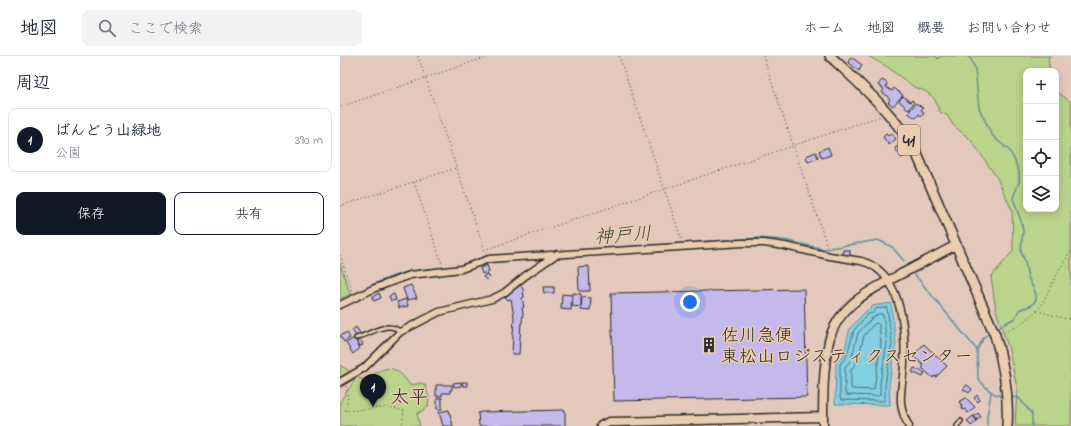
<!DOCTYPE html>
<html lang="ja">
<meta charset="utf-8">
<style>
:root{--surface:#fff;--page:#f2f2f3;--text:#1f2937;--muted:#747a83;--line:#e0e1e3;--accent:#111827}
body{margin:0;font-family:"Indie Flower","Klee One",sans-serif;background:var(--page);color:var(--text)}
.controls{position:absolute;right:12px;top:12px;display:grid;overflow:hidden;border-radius:8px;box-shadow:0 2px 10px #0003}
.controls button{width:36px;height:36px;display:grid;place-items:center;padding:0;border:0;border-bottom:1px solid var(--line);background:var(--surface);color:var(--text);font:20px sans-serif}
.you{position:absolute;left:350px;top:246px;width:14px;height:14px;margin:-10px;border:3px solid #fff;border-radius:50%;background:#1a73e8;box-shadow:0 0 0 6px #1a73e833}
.badge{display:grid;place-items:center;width:26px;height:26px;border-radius:50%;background:var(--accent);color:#fff;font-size:13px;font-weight:700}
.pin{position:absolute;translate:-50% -33px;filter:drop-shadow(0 1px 2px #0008)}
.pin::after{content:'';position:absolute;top:21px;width:14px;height:12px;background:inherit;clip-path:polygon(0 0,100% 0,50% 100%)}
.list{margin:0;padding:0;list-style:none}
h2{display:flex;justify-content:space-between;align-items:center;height:52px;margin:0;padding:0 16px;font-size:17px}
h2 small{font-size:13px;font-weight:400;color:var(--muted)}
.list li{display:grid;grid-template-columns:26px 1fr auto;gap:12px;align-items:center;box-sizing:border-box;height:64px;margin:0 8px 8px;padding:0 8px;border:1px solid var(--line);border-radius:8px}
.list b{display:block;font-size:15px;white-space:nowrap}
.list p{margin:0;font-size:13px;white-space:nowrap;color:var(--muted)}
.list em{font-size:13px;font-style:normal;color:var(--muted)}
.actions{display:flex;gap:8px;padding:12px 16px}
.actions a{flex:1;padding:9px 0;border:1px solid var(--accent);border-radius:8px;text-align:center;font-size:14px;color:var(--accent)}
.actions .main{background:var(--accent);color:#fff}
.icon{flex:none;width:22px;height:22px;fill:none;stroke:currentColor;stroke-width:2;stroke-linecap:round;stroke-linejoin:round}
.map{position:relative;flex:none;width:731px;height:370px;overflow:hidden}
header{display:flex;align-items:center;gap:24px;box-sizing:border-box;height:56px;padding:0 20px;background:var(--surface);border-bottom:1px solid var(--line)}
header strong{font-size:19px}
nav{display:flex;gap:22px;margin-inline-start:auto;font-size:14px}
.search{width:280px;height:36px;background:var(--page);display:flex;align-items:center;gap:10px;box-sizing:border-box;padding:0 14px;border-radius:8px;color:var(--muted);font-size:15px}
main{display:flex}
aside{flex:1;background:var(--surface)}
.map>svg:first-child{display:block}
.green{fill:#bad48b;stroke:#72805b}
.water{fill:#84cfe4;stroke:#608d9a}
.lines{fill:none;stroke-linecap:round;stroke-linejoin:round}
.shore{stroke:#4f6d75;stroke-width:1}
.stream{stroke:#608d9a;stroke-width:1.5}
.building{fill:#c5b9eb;stroke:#2b2b2b}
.lane-casing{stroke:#2b2b2b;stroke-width:6}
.street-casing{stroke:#2b2b2b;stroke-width:9}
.secondary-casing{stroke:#2b2b2b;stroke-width:11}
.primary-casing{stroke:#2b2b2b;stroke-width:12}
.path{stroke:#2b2b2b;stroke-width:1;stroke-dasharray:1 3;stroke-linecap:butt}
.lane{stroke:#eacdb0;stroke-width:3}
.street{stroke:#eacdb0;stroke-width:6}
.secondary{stroke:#eacdb0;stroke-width:8}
.primary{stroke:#eacdb0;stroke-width:9}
.labels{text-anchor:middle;stroke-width:3;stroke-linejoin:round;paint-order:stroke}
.shield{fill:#eacdb0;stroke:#645c53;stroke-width:1}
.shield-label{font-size:17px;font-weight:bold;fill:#2b2b2b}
.poi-label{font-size:18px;fill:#2b2b2b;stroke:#eacdb0;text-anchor:start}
.water-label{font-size:19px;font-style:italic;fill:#384447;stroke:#eacdb0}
.neighbourhood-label{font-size:19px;fill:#2b2b2b;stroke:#eacdb0}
</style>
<header>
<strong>地図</strong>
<div class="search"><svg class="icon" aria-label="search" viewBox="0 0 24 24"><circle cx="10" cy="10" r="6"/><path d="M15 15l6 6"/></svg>ここで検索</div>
<nav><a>ホーム</a><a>地図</a><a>概要</a><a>お問い合わせ</a></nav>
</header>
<main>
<aside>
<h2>周辺<small></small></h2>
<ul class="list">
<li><span class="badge">1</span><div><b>ばんどう山緑地</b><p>公園</p></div><em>390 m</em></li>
</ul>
<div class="actions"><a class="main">保存</a><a>共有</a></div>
</aside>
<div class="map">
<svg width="731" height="370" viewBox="0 0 731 370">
<rect width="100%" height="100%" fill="#e3c9bc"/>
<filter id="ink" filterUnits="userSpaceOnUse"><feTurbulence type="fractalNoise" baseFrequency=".025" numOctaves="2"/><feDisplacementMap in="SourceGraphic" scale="8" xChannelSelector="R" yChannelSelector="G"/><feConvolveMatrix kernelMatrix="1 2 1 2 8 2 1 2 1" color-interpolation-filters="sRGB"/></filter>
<g filter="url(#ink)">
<path class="green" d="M 528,0 L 596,0 L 598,3 L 600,0 L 710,0 L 708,3 L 710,15 L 686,15 L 686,153 L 716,153 L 716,35 L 731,46 L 731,370 L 675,370 L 677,332 L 669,294 L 656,254 L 651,221 L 673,195 L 672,154 L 657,122 L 631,84 L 613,69 L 607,59 L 600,56 L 594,42 L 585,35 L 574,31 L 546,10 Z
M 0,207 L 10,238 L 0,243 Z
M 0,309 L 24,325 C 45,310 53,305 70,329 L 82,327 L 85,329 L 89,341 L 88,351 L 77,358 L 80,370 L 0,370 L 0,346 L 16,322 L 0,332 Z"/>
<path class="water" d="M 551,247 L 556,287 L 549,328 L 550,349 L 495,348 L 496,305 L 503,301 L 510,272 L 527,254 L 531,253 L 532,250 Z"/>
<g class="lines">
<path class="shore" d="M 547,252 L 552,287 L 545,328 L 545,344 L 543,345 L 501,344 L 500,342 L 500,308 L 506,302 L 514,274 L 528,258 L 533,257 L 536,253 Z
M 539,258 L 542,258 L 543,259 L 547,287 L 540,327 L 540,339 L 538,340 L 506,339 L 505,337 L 505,311 L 511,304 L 518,277 L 531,263 Z
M 534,268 L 537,267 L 539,269 L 541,287 L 534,333 L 532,334 L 512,333 L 511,332 L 511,314 L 517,306 L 524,280 Z"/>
<path class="stream" d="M 627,0 L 631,3 L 635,13 L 639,52 L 652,79 L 657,84 L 669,94 L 674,103 L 679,116 L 679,126 L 673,142 L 681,165 L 683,175 L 681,195 L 685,206 L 688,221 L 696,238 L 696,244 L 692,249 L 679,254 L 675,262 L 657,272
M 166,199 L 418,182 L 444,184 L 484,193 L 538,184 L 552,191 L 564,205
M 575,219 L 637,294 L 638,323 C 646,331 651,339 664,341
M 0,245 C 23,234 46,220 72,215 C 90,212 109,213 127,208
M 637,294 L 644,281 L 650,277
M 670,341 L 679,342 L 692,358 L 692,370
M 647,370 L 647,361 L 651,337"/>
</g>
<path class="building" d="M 511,1 L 522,9 L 519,15 L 508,6 Z
M 542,24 L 547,27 L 546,31 L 552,35 L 554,32 L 563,39 L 553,50 L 548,46 L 550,44 L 548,41 L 542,36 L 544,33 L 538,29 Z
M 563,40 L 570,46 L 572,44 L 574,46 L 569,54 L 559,45 Z
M 576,47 L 583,52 L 581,54 L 584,56 L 581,60 L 579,58 L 576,62 L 568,57 Z
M 551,77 L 556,83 L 549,89 L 543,81 L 546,78 L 548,80 Z
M 562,88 L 568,99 L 561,102 L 555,92 Z
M 488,91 L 491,99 L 482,102 L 479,95 Z
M 476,96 L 478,102 L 468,106 L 466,100 Z
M 503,194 L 510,194 L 510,200 L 502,199 Z
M 147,209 L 149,215 L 142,218 L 140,212 Z
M 249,210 L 250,235 L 239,235 L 238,211 Z
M 146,218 L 150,221 L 147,224 L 143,221 Z
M 71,229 L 77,242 L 67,244 L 63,232 Z
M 180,229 L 183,233 L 184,241 L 182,242 L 184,251 L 182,252 L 183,257 L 182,267 L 181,267 L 179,298 L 172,298 L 174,261 L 171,243 L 168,244 L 165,241 Z
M 203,231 L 214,231 L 214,237 L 204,237 Z
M 464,233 L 467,341 L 274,345 L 271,237 Z
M 39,237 L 41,242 L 34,245 L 32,241 Z
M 233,237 L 241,238 L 241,251 L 232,250 Z
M 54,238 L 56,244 L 51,245 L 49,240 Z
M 222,238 L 232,239 L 231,254 L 221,253 Z
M 242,241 L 251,242 L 250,255 L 241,254 Z
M 66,243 L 68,250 L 59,252 L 57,246 Z
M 16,271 L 20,277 L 16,280 L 12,274 Z
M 7,276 L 10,282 L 4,286 L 0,280 Z
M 14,282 L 20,292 L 13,298 L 6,287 Z
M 20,283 L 23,289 L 20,290 L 17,285 Z
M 584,288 L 607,310 L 596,321 L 594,320 L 593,322 L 582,312 L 584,310 L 573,300 Z
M 574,312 L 585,317 L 583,321 L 572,316 Z
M 121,326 L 121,330 L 114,331 L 113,327 Z
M 122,326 L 127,326 L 128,330 L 123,330 Z
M 96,329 L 112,329 L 112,334 L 110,334 L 110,337 L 102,337 L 102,340 L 96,340 Z
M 627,329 L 632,333 L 629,337 L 623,333 Z
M 637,339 L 640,344 L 638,346 L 634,342 Z
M 97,342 L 102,342 L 102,353 L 97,353 Z
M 626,342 L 635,351 L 628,357 L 625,353 L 623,354 L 621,351 L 622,350 L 619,346 Z
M 109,354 L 113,370 L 103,370 L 99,356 Z
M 225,354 L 225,370 L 139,370 L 138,357 L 141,356 Z
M 638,357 L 641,361 L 637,364 L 634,360 Z
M 633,360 L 637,365 L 631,370 L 627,365 Z"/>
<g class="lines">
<defs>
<path id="lane" d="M 16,282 C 29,279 49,263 60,276
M 617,370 L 621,365"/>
<path id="street" d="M 0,249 L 35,232 L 70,219 L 121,213 L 149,203 L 402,187 L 424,187 L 445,190 L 490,200 L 521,205 C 528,207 535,210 540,215 C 562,235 566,279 564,307 C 563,332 555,347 569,370
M 0,326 L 24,312 L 60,276 L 99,256 L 152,243 L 164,237 L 185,220 L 217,198"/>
<path id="secondary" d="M 261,370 L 269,366 L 276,366 L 483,361
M 483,370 C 483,342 483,312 489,285 C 498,248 534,232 565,216 C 582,207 599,198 616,189"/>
<path id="primary" d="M 490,0 C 522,30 554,58 576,96 L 655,279 C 664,309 669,339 667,370"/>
</defs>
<use href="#lane" class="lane-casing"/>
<use href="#street" class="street-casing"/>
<use href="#secondary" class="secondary-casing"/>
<use href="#primary" class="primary-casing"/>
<path class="path" d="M 78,0 L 146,198
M 279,0 L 342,185
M 423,0 L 488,193
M 0,51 L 150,0
M 74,126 L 102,208
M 0,150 L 116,112
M 144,194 L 541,60
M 0,199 L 12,235
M 697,255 L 727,263 L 731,263
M 663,276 L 676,271 L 697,255 L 702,248 L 720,212 L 731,195
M 6,330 C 8,340 8,346 5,355 L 49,351 L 64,355 L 62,370"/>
<use href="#lane" class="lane"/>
<use href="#street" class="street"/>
<use href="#secondary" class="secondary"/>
<use href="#primary" class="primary"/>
</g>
</g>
<defs>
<symbol id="building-bare" viewBox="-9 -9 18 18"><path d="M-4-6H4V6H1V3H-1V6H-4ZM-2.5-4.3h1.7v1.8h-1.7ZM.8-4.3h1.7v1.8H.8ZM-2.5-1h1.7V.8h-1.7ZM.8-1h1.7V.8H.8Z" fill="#2b2b2b" stroke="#eacdb0" stroke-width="2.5" paint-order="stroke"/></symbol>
</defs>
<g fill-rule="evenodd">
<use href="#building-bare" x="358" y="278" width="22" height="22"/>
</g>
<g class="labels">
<rect class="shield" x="558" y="69" width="22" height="30" rx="3"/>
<g class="shield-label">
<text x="569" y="90">41</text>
</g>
<g class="poi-label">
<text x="381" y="285">佐川急便<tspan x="381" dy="21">東松山ロジスティクスセンター</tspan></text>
</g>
<g class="water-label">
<text transform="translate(283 178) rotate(-4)" y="7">神戸川</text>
</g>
<g class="neighbourhood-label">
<text x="69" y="347">太平</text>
</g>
</g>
</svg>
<div class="controls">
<button>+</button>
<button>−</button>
<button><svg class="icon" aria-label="locate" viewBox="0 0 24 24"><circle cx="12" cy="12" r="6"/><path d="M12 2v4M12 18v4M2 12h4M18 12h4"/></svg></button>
<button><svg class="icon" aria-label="layers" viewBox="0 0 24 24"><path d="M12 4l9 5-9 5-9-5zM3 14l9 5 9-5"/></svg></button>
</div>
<div class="you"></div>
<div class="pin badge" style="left:33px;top:351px">1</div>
</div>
</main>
